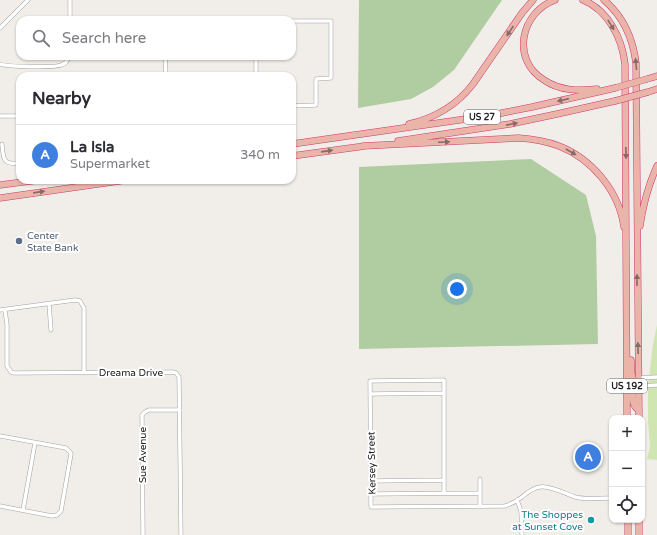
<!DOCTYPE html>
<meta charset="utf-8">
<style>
:root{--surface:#fff;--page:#f2f2f3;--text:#2b2b33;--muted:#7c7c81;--line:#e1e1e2;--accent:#d93025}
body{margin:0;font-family:"Varela Round",sans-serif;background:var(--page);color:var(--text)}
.controls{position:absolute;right:12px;bottom:12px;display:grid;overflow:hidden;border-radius:8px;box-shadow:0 1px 3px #0004}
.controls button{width:36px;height:36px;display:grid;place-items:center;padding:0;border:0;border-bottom:1px solid var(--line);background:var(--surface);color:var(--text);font:20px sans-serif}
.you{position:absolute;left:457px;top:289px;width:14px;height:14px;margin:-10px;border:3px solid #fff;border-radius:50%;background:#1a73e8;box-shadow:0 0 0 6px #1a73e833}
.badge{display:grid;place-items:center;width:26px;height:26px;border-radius:50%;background:var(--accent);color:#fff;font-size:13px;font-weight:700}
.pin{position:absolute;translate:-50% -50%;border:2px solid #fff;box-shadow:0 1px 4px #0006}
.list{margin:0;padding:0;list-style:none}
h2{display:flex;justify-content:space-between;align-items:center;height:52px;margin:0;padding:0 16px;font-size:17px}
h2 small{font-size:13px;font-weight:400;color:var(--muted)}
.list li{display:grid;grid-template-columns:26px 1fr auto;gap:12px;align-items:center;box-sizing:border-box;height:60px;padding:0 16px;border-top:1px solid var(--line)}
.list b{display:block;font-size:15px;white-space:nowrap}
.list p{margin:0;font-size:13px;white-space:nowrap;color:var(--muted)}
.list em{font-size:13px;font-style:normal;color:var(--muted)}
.icon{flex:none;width:22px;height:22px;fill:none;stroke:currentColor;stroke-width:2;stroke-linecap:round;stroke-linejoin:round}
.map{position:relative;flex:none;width:657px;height:535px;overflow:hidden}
.search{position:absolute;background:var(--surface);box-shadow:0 1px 3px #0004;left:16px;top:16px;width:280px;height:44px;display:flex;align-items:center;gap:10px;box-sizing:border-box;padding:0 14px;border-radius:12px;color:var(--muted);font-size:15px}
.panel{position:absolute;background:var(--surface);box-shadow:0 1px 3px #0004;left:16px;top:72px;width:280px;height:112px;border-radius:12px}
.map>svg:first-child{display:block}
.grass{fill:#cfe6b3}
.forest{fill:#b0cca1}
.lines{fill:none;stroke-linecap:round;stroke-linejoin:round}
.minor-casing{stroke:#a2a2a2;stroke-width:4.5}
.trunk-casing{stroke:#cd3772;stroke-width:7}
.minor{stroke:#fff;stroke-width:3.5}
.trunk{stroke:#ebb4a9;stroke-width:6}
.trunk-bridge-casing{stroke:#cd3772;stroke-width:7;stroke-linecap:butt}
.trunk-bridge{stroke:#ebb4a9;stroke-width:6}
.oneway{fill:#866a65}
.service-dot{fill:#5c6f8a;stroke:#fff;stroke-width:1.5}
.culture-dot{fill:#0f9aa8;stroke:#fff;stroke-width:1.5}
.labels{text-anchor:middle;stroke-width:4;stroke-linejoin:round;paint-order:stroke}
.shield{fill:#fff;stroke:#646464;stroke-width:1}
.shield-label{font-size:9px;font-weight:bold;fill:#212121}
.service-label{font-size:10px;fill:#4e5e75;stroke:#fff;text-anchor:start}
.street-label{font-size:10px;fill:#212121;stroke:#fff}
.culture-label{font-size:10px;fill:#0d838f;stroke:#fff;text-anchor:end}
</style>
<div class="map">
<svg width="657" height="535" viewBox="0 0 657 535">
<rect width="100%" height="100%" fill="#f1eee9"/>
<path class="grass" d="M 657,325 L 657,460 L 647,459 L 650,446 L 648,422 L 648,387 L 653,344 Z"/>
<path class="forest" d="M 359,0 L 502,0 L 454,70 L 433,87 L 411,99 L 358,108 Z
M 531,159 L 586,195 L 596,236 L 598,344 L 359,349 L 359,167 Z"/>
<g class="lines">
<defs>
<path id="minor" d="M 70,20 L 70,0
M 292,21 L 331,21 L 331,78 L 316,79 L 316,105 L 292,106
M 0,28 L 28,0
M 165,56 L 166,76
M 256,56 L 256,76
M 0,64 C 8,67 54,68 61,65 C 66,64 68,60 69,56
M 0,116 L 20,116
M 2,144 C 3,159 3,165 20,163
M 49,304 L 51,330
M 0,310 L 75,300 L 80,301 L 84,308 L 84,373
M 5,310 L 7,325 L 7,366 L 11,372 L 14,373 L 172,372 L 176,373 L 179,377 L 181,535
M 638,378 L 657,377
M 638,386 L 657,385
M 370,394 L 444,393
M 0,436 L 66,448 L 70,452 L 71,454 L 61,511 L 57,515 L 52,516 L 0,506
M 480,479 L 480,506
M 371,481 L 444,480
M 444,493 L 444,380 L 370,381 L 371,507 L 505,506 C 511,504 517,501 522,497 C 527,493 532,488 540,487 C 549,485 566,494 575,497 C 587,500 600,498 612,498
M 371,494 L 480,493
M 517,500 L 521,511 L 522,535
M 23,510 L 35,443
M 143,535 L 142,415 L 145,412 L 149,410 L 180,410"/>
<path id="trunk" d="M 555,0 C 520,13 511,60 544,80 C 560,91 579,91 597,89
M 583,0 C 608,10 622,38 625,64 L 627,418
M 604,0 C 623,16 633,39 636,63 L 639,418
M 647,79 L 657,76
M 648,92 L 657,89
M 409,124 C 435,118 457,105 473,84 L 522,13 L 533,0
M 398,141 L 510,124 L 557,114 L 615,101
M 292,144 L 487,116 L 532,107 L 615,88
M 363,146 L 519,138 C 533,139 546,141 559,146 C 592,159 619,191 624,227
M 292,156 L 365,146
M 0,185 L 38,180
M 0,198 L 126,180
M 640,226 C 643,205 648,186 657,166
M 631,360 C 632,368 630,378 635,385 L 638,386
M 629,381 C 630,383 631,385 632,388 C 634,396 630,405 639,410
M 628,520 L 628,535
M 639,520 L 639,535"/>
</defs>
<use href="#minor" class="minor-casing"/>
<use href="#trunk" class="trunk-casing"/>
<use href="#minor" class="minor"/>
<use href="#trunk" class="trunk"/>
<defs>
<path id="trunk-bridge" d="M 615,88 L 647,79
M 615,101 L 648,92"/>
</defs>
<use href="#trunk-bridge" class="trunk-bridge-casing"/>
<use href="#trunk-bridge" class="trunk-bridge"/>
</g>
<defs><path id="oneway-solid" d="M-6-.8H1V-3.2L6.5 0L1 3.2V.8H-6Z"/></defs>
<g class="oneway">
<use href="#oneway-solid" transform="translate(611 25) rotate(58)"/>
<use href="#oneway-solid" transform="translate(510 31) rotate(124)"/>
<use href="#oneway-solid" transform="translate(636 64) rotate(-95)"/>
<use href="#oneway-solid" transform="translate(563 100) rotate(167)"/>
<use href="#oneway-solid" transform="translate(512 124) rotate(-11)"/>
<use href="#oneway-solid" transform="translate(444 142) rotate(-3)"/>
<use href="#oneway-solid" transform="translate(327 151) rotate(-8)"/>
<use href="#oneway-solid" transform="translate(571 152) rotate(30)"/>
<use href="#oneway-solid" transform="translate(626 153) rotate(89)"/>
<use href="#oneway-solid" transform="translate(39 192) rotate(-8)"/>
<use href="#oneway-solid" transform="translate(637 280) rotate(-90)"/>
<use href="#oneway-solid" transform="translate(638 348) rotate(-91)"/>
</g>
<circle class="service-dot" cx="19" cy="241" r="4"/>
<circle class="culture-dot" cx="591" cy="520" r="4"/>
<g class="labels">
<g class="shield">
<rect x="464" y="110" width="36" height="14" rx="3"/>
<rect x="607" y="379" width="40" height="14" rx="3"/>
</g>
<g class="shield-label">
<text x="482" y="120">US 27</text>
<text x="627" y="389">US 192</text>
</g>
<g class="service-label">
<text x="27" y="239">Center<tspan x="27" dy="12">State Bank</tspan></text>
</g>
<g class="street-label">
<text x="131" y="376">Dreama Drive</text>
<text transform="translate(142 455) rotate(-90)" y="4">Sue Avenue</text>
<text transform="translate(371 463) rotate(-91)" y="4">Kersey Street</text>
</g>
<g class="culture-label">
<text x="583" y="518">The Shoppes<tspan x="583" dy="12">at Sunset Cove</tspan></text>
</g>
</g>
</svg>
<div class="controls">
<button>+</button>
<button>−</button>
<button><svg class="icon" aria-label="locate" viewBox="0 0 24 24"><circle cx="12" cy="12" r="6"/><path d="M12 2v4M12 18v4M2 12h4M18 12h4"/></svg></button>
</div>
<div class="you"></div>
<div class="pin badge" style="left:588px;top:457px;background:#3f7fe0">A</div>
<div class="search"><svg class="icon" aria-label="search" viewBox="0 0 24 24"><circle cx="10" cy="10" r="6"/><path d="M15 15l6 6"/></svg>Search here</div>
<section class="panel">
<h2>Nearby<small></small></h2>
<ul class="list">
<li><span class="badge" style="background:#3f7fe0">A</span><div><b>La Isla</b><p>Supermarket</p></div><em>340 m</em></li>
</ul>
</section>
</div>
